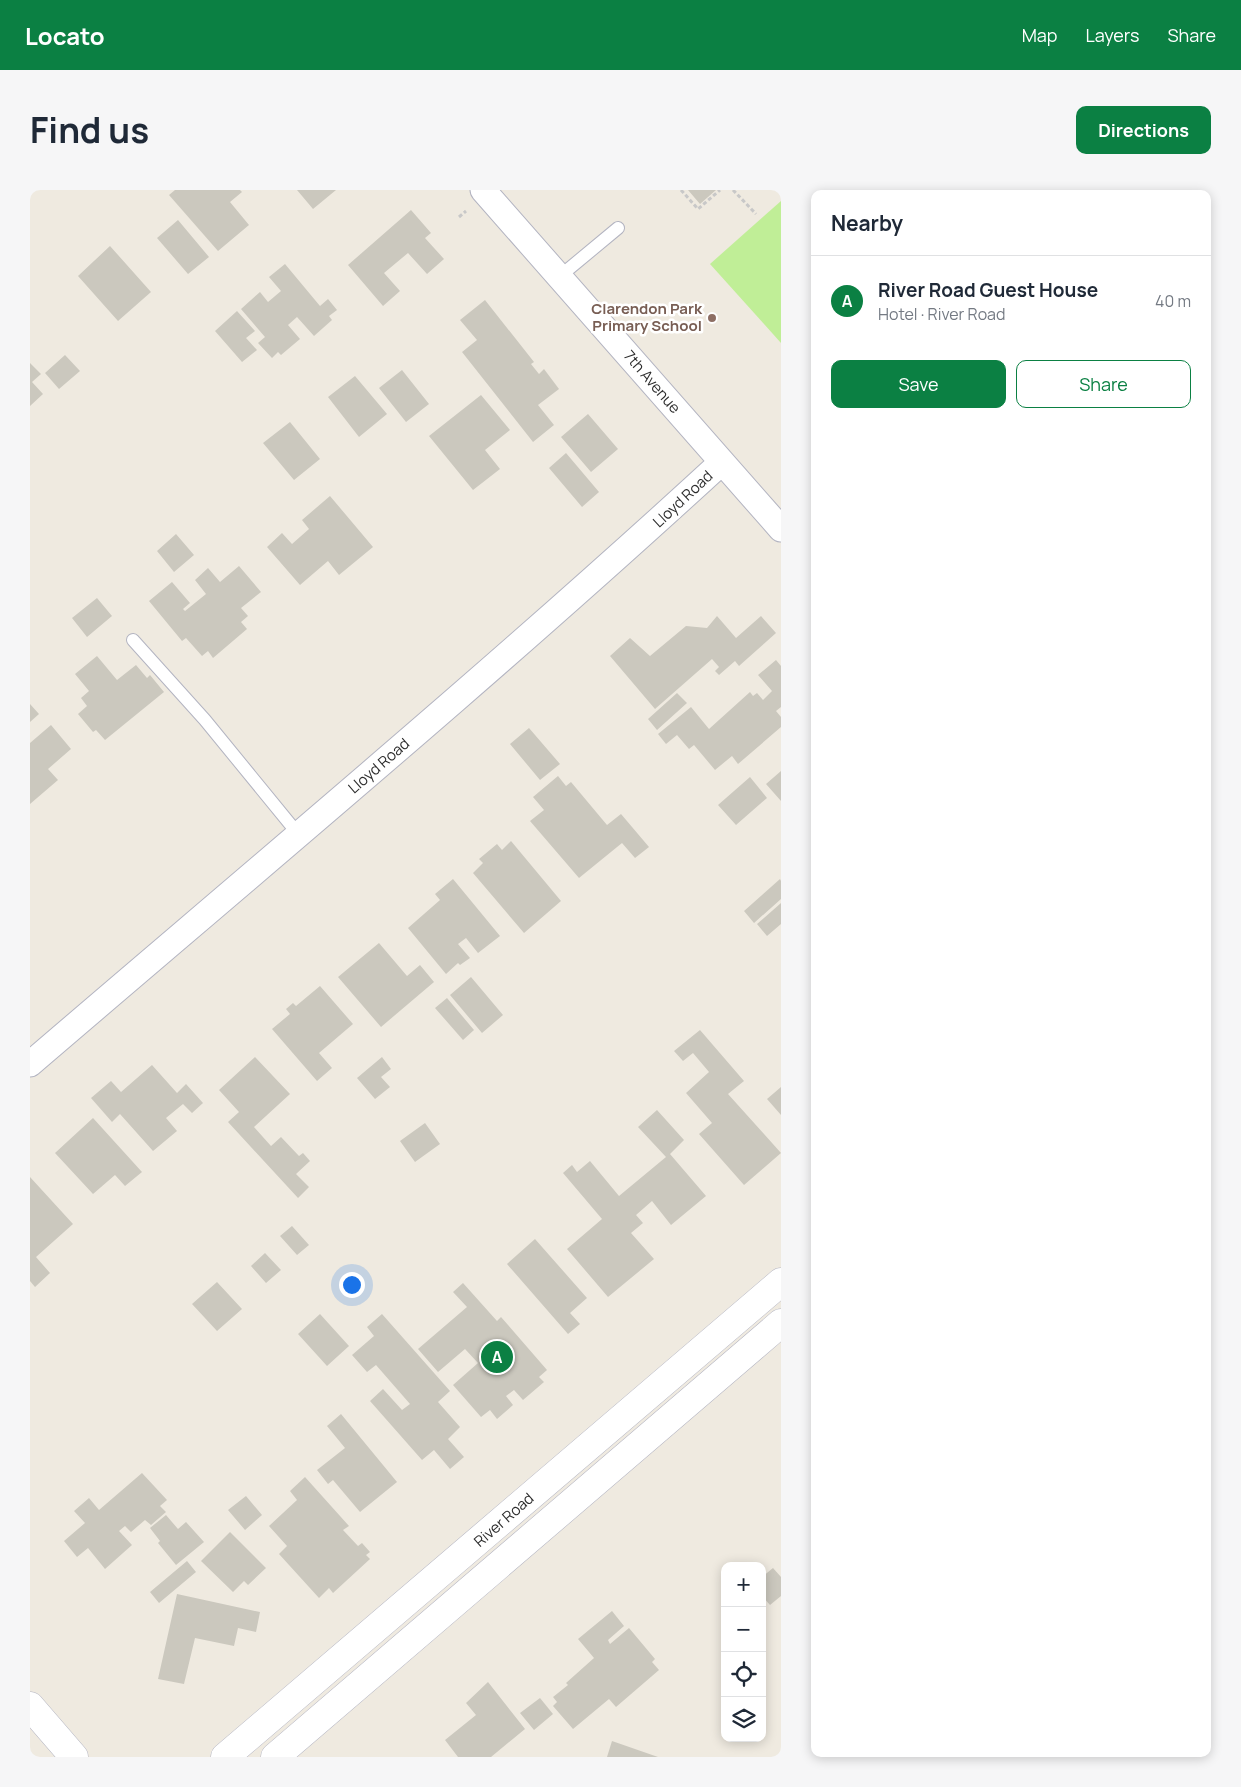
<!DOCTYPE html>
<meta charset="utf-8">
<style>
:root{--surface:#fff;--page:#f6f6f7;--text:#1f2937;--muted:#747a83;--line:#e0e1e3;--accent:#0b8043}
body{margin:0;font-family:Manrope,sans-serif;background:var(--page);color:var(--text)}
.controls{position:absolute;right:15px;bottom:15px;display:grid;overflow:hidden;border-radius:10px;box-shadow:0 2px 12px #0003}
.controls button{width:45px;height:45px;display:grid;place-items:center;padding:0;border:0;border-bottom:1px solid var(--line);background:var(--surface);color:var(--text);font:25px sans-serif}
.you{position:absolute;left:321px;top:1094px;width:18px;height:18px;margin:-12px;border:4px solid #fff;border-radius:50%;background:#1a73e8;box-shadow:0 0 0 8px #1a73e833}
.badge{display:grid;place-items:center;width:32px;height:32px;border-radius:50%;background:var(--accent);color:#fff;font-size:16px;font-weight:700}
.pin{position:absolute;translate:-50% -50%;border:2px solid #fff;box-shadow:0 1px 5px #0006}
.list{margin:0;padding:0;list-style:none}
h2{display:flex;justify-content:space-between;align-items:center;height:65px;margin:0;padding:0 20px;font-size:21px}
h2 small{font-size:16px;font-weight:400;color:var(--muted)}
.list li{display:grid;grid-template-columns:32px 1fr auto;gap:15px;align-items:center;box-sizing:border-box;height:90px;padding:0 20px;border-top:1px solid var(--line)}
.list b{display:block;font-size:19px;white-space:nowrap}
.list p{margin:0;font-size:16px;white-space:nowrap;color:var(--muted)}
.list em{font-size:16px;font-style:normal;color:var(--muted)}
.actions{display:flex;gap:10px;padding:15px 20px}
.actions a{flex:1;padding:11px 0;border:1px solid var(--accent);border-radius:10px;text-align:center;font-size:18px;color:var(--accent)}
.actions .main{background:var(--accent);color:#fff}
.icon{flex:none;width:28px;height:28px;fill:none;stroke:currentColor;stroke-width:2;stroke-linecap:round;stroke-linejoin:round}
.map{position:relative;flex:none;width:751px;height:1567px;overflow:hidden;border-radius:10px}
header{display:flex;align-items:center;gap:30px;box-sizing:border-box;height:70px;padding:0 25px;background:var(--accent);color:#fff}
header strong{font-size:24px}
nav{display:flex;gap:28px;margin-inline-start:auto;font-size:18px}
.intro{display:flex;align-items:center;justify-content:space-between;box-sizing:border-box;height:120px;padding:0 30px}
h1{margin:0;font-size:35px}
.button{padding:12px 22px;border-radius:10px;background:var(--accent);color:#fff;font-size:18px;font-weight:700}
main{display:flex;gap:30px;padding:0 30px}
aside{flex:1;background:var(--surface);border-radius:10px;box-shadow:0 2px 12px #0003}
.map>svg:first-child{display:block}
.pitch{fill:#c0ee97}
.building{fill:#cbc8be}
.lines{fill:none;stroke-linecap:round;stroke-linejoin:round}
.service-casing{stroke:#b3b4c1;stroke-width:14}
.minor-casing{stroke:#b3b4c1;stroke-width:27}
.tertiary-casing{stroke:#b3b4c1;stroke-width:29}
.secondary-casing{stroke:#b3b4c1;stroke-width:29}
.path{stroke:#c8c8c8;stroke-width:3;stroke-dasharray:4 2.5;stroke-linecap:butt}
.service{stroke:#fff;stroke-width:12}
.minor{stroke:#fff;stroke-width:25}
.tertiary{stroke:#fff;stroke-width:28}
.secondary{stroke:#fff;stroke-width:28}
.education-dot{fill:#8d6e63;stroke:#fff;stroke-width:2}
.labels{text-anchor:middle;stroke-width:5;stroke-linejoin:round;paint-order:stroke}
.education-label{font-size:15px;font-weight:bold;fill:#785e54;stroke:#fff;text-anchor:end}
.street-label{font-size:15px;fill:#2d2d2d;stroke:#fff}
</style>
<header>
<strong>Locato</strong>
<nav><a>Map</a><a>Layers</a><a>Share</a></nav>
</header>
<div class="intro"><h1>Find us</h1><a class="button">Directions</a></div>
<main>
<div class="map">
<svg width="751" height="1567" viewBox="0 0 751 1567">
<rect width="100%" height="100%" fill="#efeae0"/>
<path class="pitch" d="M 751,11 L 751,153 L 680,74 Z"/>
<path class="building" d="M 145,0 L 210,0 L 212,2 L 200,12 L 219,35 L 188,61 L 139,5 Z
M 267,0 L 306,0 L 283,19 Z
M 658,0 L 686,0 L 670,14 Z
M 381,20 L 401,43 L 395,48 L 414,69 L 397,84 L 378,63 L 354,83 L 370,101 L 353,116 L 318,75 Z
M 148,30 L 179,67 L 158,84 L 127,48 Z
M 80,56 L 121,102 L 88,131 L 48,86 Z
M 255,74 L 290,116 L 298,109 L 307,120 L 299,126 L 302,130 L 284,146 L 267,127 L 258,135 L 270,149 L 251,165 L 248,162 L 242,168 L 228,153 L 235,147 L 211,119 L 230,102 L 238,112 L 251,101 L 239,87 Z
M 455,110 L 504,172 L 501,174 L 509,184 L 514,179 L 529,199 L 508,215 L 524,235 L 503,252 L 432,162 L 447,150 L 430,130 Z
M 207,121 L 225,141 L 216,148 L 227,160 L 212,172 L 185,141 Z
M 35,165 L 50,181 L 29,199 L 15,183 Z
M 0,173 L 11,184 L 2,192 L 13,204 L 0,216 Z
M 372,180 L 399,214 L 376,232 L 349,198 Z
M 325,186 L 357,224 L 329,247 L 298,207 Z
M 451,205 L 480,240 L 455,260 L 470,279 L 443,300 L 399,246 Z
M 558,224 L 588,259 L 561,282 L 531,247 Z
M 260,232 L 290,269 L 264,290 L 233,253 Z
M 536,263 L 569,302 L 552,317 L 519,278 Z
M 300,306 L 343,357 L 309,385 L 298,371 L 270,395 L 237,357 L 252,343 L 262,354 L 279,339 L 272,330 Z
M 146,344 L 164,365 L 144,382 L 127,361 Z
M 209,376 L 231,402 L 211,418 L 218,426 L 211,432 L 217,439 L 183,468 L 178,461 L 172,466 L 156,448 L 152,451 L 119,411 L 142,392 L 160,413 L 153,419 L 155,421 L 176,404 L 165,390 L 178,378 L 190,392 Z
M 67,408 L 82,426 L 57,447 L 42,428 Z
M 687,426 L 706,448 L 731,426 L 746,443 L 709,476 L 705,471 L 689,485 L 685,481 L 689,477 L 682,469 L 625,519 L 580,466 L 600,448 L 620,466 L 656,436 L 677,438 Z
M 67,466 L 87,490 L 106,475 L 117,488 L 120,485 L 134,502 L 75,550 L 66,540 L 63,542 L 48,524 L 57,516 L 51,508 L 59,501 L 45,484 Z
M 746,470 L 751,476 L 751,517 L 746,521 L 751,527 L 751,537 L 708,574 L 702,566 L 685,580 L 664,555 L 659,559 L 647,545 L 636,554 L 628,544 L 661,517 L 679,539 L 720,502 L 723,506 L 727,503 L 733,510 L 742,501 L 728,485 Z
M 647,503 L 657,513 L 627,540 L 618,529 Z
M 0,514 L 9,524 L 0,532 Z
M 21,535 L 41,559 L 18,579 L 28,590 L 0,614 L 0,553 Z
M 499,538 L 530,574 L 510,590 L 480,554 Z
M 751,581 L 751,611 L 736,594 Z
M 528,586 L 536,596 L 541,592 L 577,635 L 591,624 L 619,657 L 605,668 L 592,653 L 549,688 L 500,631 L 514,620 L 503,607 Z
M 720,587 L 737,608 L 706,635 L 688,615 Z
M 481,651 L 531,711 L 494,743 L 443,683 L 453,673 L 449,669 L 467,654 L 472,660 Z
M 423,689 L 470,746 L 448,763 L 436,748 L 428,754 L 440,768 L 430,775 L 428,773 L 416,784 L 378,738 L 410,710 L 405,704 Z
M 750,689 L 751,691 L 751,709 L 724,733 L 714,721 Z
M 751,713 L 751,734 L 737,746 L 727,734 Z
M 349,753 L 377,786 L 390,775 L 404,792 L 351,837 L 308,787 Z
M 441,787 L 473,825 L 452,843 L 420,805 Z
M 290,796 L 323,834 L 289,863 L 302,878 L 287,891 L 242,839 L 260,824 L 256,819 L 263,813 L 266,816 Z
M 417,808 L 444,840 L 433,850 L 405,818 Z
M 670,840 L 714,891 L 698,904 L 751,963 L 714,995 L 669,944 L 682,933 L 656,903 L 679,882 L 663,863 L 653,871 L 644,861 Z
M 225,867 L 260,904 L 224,937 L 241,956 L 251,947 L 269,966 L 273,963 L 280,971 L 266,984 L 279,997 L 268,1008 L 198,932 L 209,922 L 189,900 Z
M 352,867 L 361,879 L 351,887 L 360,897 L 345,909 L 327,888 Z
M 122,875 L 147,903 L 156,894 L 173,913 L 162,923 L 153,914 L 136,928 L 147,941 L 123,961 L 90,924 L 82,932 L 61,908 L 81,891 L 91,902 Z
M 751,897 L 751,925 L 737,909 Z
M 627,920 L 654,950 L 640,964 L 676,1006 L 641,1035 L 622,1011 L 606,1025 L 613,1033 L 601,1043 L 624,1069 L 578,1107 L 537,1059 L 572,1029 L 533,983 L 542,975 L 547,982 L 560,971 L 589,1006 L 636,967 L 608,937 Z
M 63,928 L 112,982 L 95,996 L 85,985 L 63,1004 L 25,963 Z
M 395,933 L 410,954 L 385,972 L 370,951 Z
M 0,987 L 43,1034 L 6,1067 L 20,1083 L 5,1097 L 0,1091 Z
M 262,1036 L 279,1055 L 267,1065 L 250,1046 Z
M 505,1049 L 557,1108 L 540,1123 L 550,1134 L 538,1144 L 477,1074 Z
M 235,1063 L 251,1080 L 236,1093 L 221,1076 Z
M 187,1092 L 212,1119 L 187,1141 L 162,1114 Z
M 433,1093 L 467,1131 L 471,1127 L 517,1180 L 509,1187 L 514,1192 L 493,1210 L 484,1200 L 476,1206 L 483,1215 L 467,1229 L 460,1220 L 451,1227 L 423,1195 L 448,1173 L 435,1159 L 408,1182 L 388,1159 L 437,1117 L 423,1102 Z
M 290,1124 L 319,1156 L 297,1176 L 268,1144 Z
M 352,1124 L 420,1201 L 408,1212 L 430,1237 L 418,1249 L 434,1267 L 420,1279 L 404,1260 L 392,1270 L 340,1211 L 353,1199 L 372,1220 L 380,1214 L 346,1175 L 337,1182 L 322,1165 L 344,1146 L 337,1137 Z
M 311,1224 L 367,1292 L 330,1322 L 303,1290 L 298,1294 L 287,1280 L 315,1258 L 297,1236 Z
M 112,1283 L 137,1310 L 130,1316 L 136,1322 L 121,1335 L 115,1330 L 101,1342 L 95,1336 L 89,1341 L 102,1355 L 75,1379 L 58,1358 L 47,1367 L 34,1351 L 55,1333 L 44,1321 L 59,1308 L 69,1320 Z
M 275,1287 L 319,1336 L 313,1340 L 328,1356 L 332,1353 L 340,1362 L 336,1365 L 340,1369 L 303,1403 L 299,1398 L 289,1408 L 249,1364 L 257,1356 L 239,1336 L 267,1310 L 260,1301 Z
M 216,1306 L 232,1325 L 215,1340 L 198,1320 Z
M 136,1325 L 148,1339 L 156,1332 L 174,1352 L 146,1375 L 128,1353 L 130,1351 L 120,1338 Z
M 200,1342 L 236,1378 L 218,1395 L 214,1391 L 203,1402 L 171,1371 Z
M 157,1371 L 166,1382 L 129,1413 L 120,1402 Z
M 743,1378 L 751,1387 L 751,1406 L 740,1415 L 732,1406 L 732,1387 Z
M 147,1404 L 230,1422 L 226,1442 L 208,1438 L 204,1456 L 165,1448 L 154,1494 L 128,1489 Z
M 582,1421 L 594,1436 L 578,1450 L 580,1454 L 599,1438 L 625,1469 L 622,1472 L 629,1480 L 586,1517 L 579,1509 L 543,1539 L 523,1516 L 527,1512 L 523,1507 L 538,1495 L 536,1493 L 564,1468 L 548,1449 Z
M 458,1492 L 495,1539 L 461,1567 L 428,1567 L 415,1550 L 446,1525 L 436,1513 Z
M 510,1508 L 523,1524 L 504,1540 L 490,1523 Z
M 582,1551 L 628,1567 L 577,1567 Z"/>
<g class="lines">
<defs>
<path id="service" d="M 529,87 L 588,38
M 103,450 L 175,530 L 269,645"/>
<path id="minor" d="M 453,0 L 751,339
M 0,874 C 232,675 467,479 692,272"/>
<path id="tertiary" d="M 0,1516 L 44,1567"/>
<path id="secondary" d="M 195,1567 L 751,1092
M 245,1567 L 751,1133"/>
</defs>
<use href="#service" class="service-casing"/>
<use href="#minor" class="minor-casing"/>
<use href="#tertiary" class="tertiary-casing"/>
<use href="#secondary" class="secondary-casing"/>
<path class="path" d="M 651,0 L 668,19 L 690,0
M 703,0 L 726,24
M 429,27 L 436,21"/>
<use href="#service" class="service"/>
<use href="#minor" class="minor"/>
<use href="#tertiary" class="tertiary"/>
<use href="#secondary" class="secondary"/>
</g>
<circle class="education-dot" cx="682" cy="128" r="5"/>
<g class="labels">
<g class="education-label">
<text x="672" y="124">Clarendon Park<tspan x="672" dy="17">Primary School</tspan></text>
</g>
<g class="street-label">
<text transform="translate(622 192) rotate(49)" y="5">7th Avenue</text>
<text transform="translate(653 309) rotate(-43)" y="5">Lloyd Road</text>
<text transform="translate(349 576) rotate(-41)" y="5">Lloyd Road</text>
<text transform="translate(474 1330) rotate(-41)" y="5">River Road</text>
</g>
</g>
</svg>
<div class="controls">
<button>+</button>
<button>−</button>
<button><svg class="icon" aria-label="locate" viewBox="0 0 24 24"><circle cx="12" cy="12" r="6"/><path d="M12 2v4M12 18v4M2 12h4M18 12h4"/></svg></button>
<button><svg class="icon" aria-label="layers" viewBox="0 0 24 24"><path d="M12 4l9 5-9 5-9-5zM3 14l9 5 9-5"/></svg></button>
</div>
<div class="you"></div>
<div class="pin badge" style="left:467px;top:1167px">A</div>
</div>
<aside>
<h2>Nearby<small></small></h2>
<ul class="list">
<li><span class="badge">A</span><div><b>River Road Guest House</b><p>Hotel · River Road</p></div><em>40 m</em></li>
</ul>
<div class="actions"><a class="main">Save</a><a>Share</a></div>
</aside>
</main>
